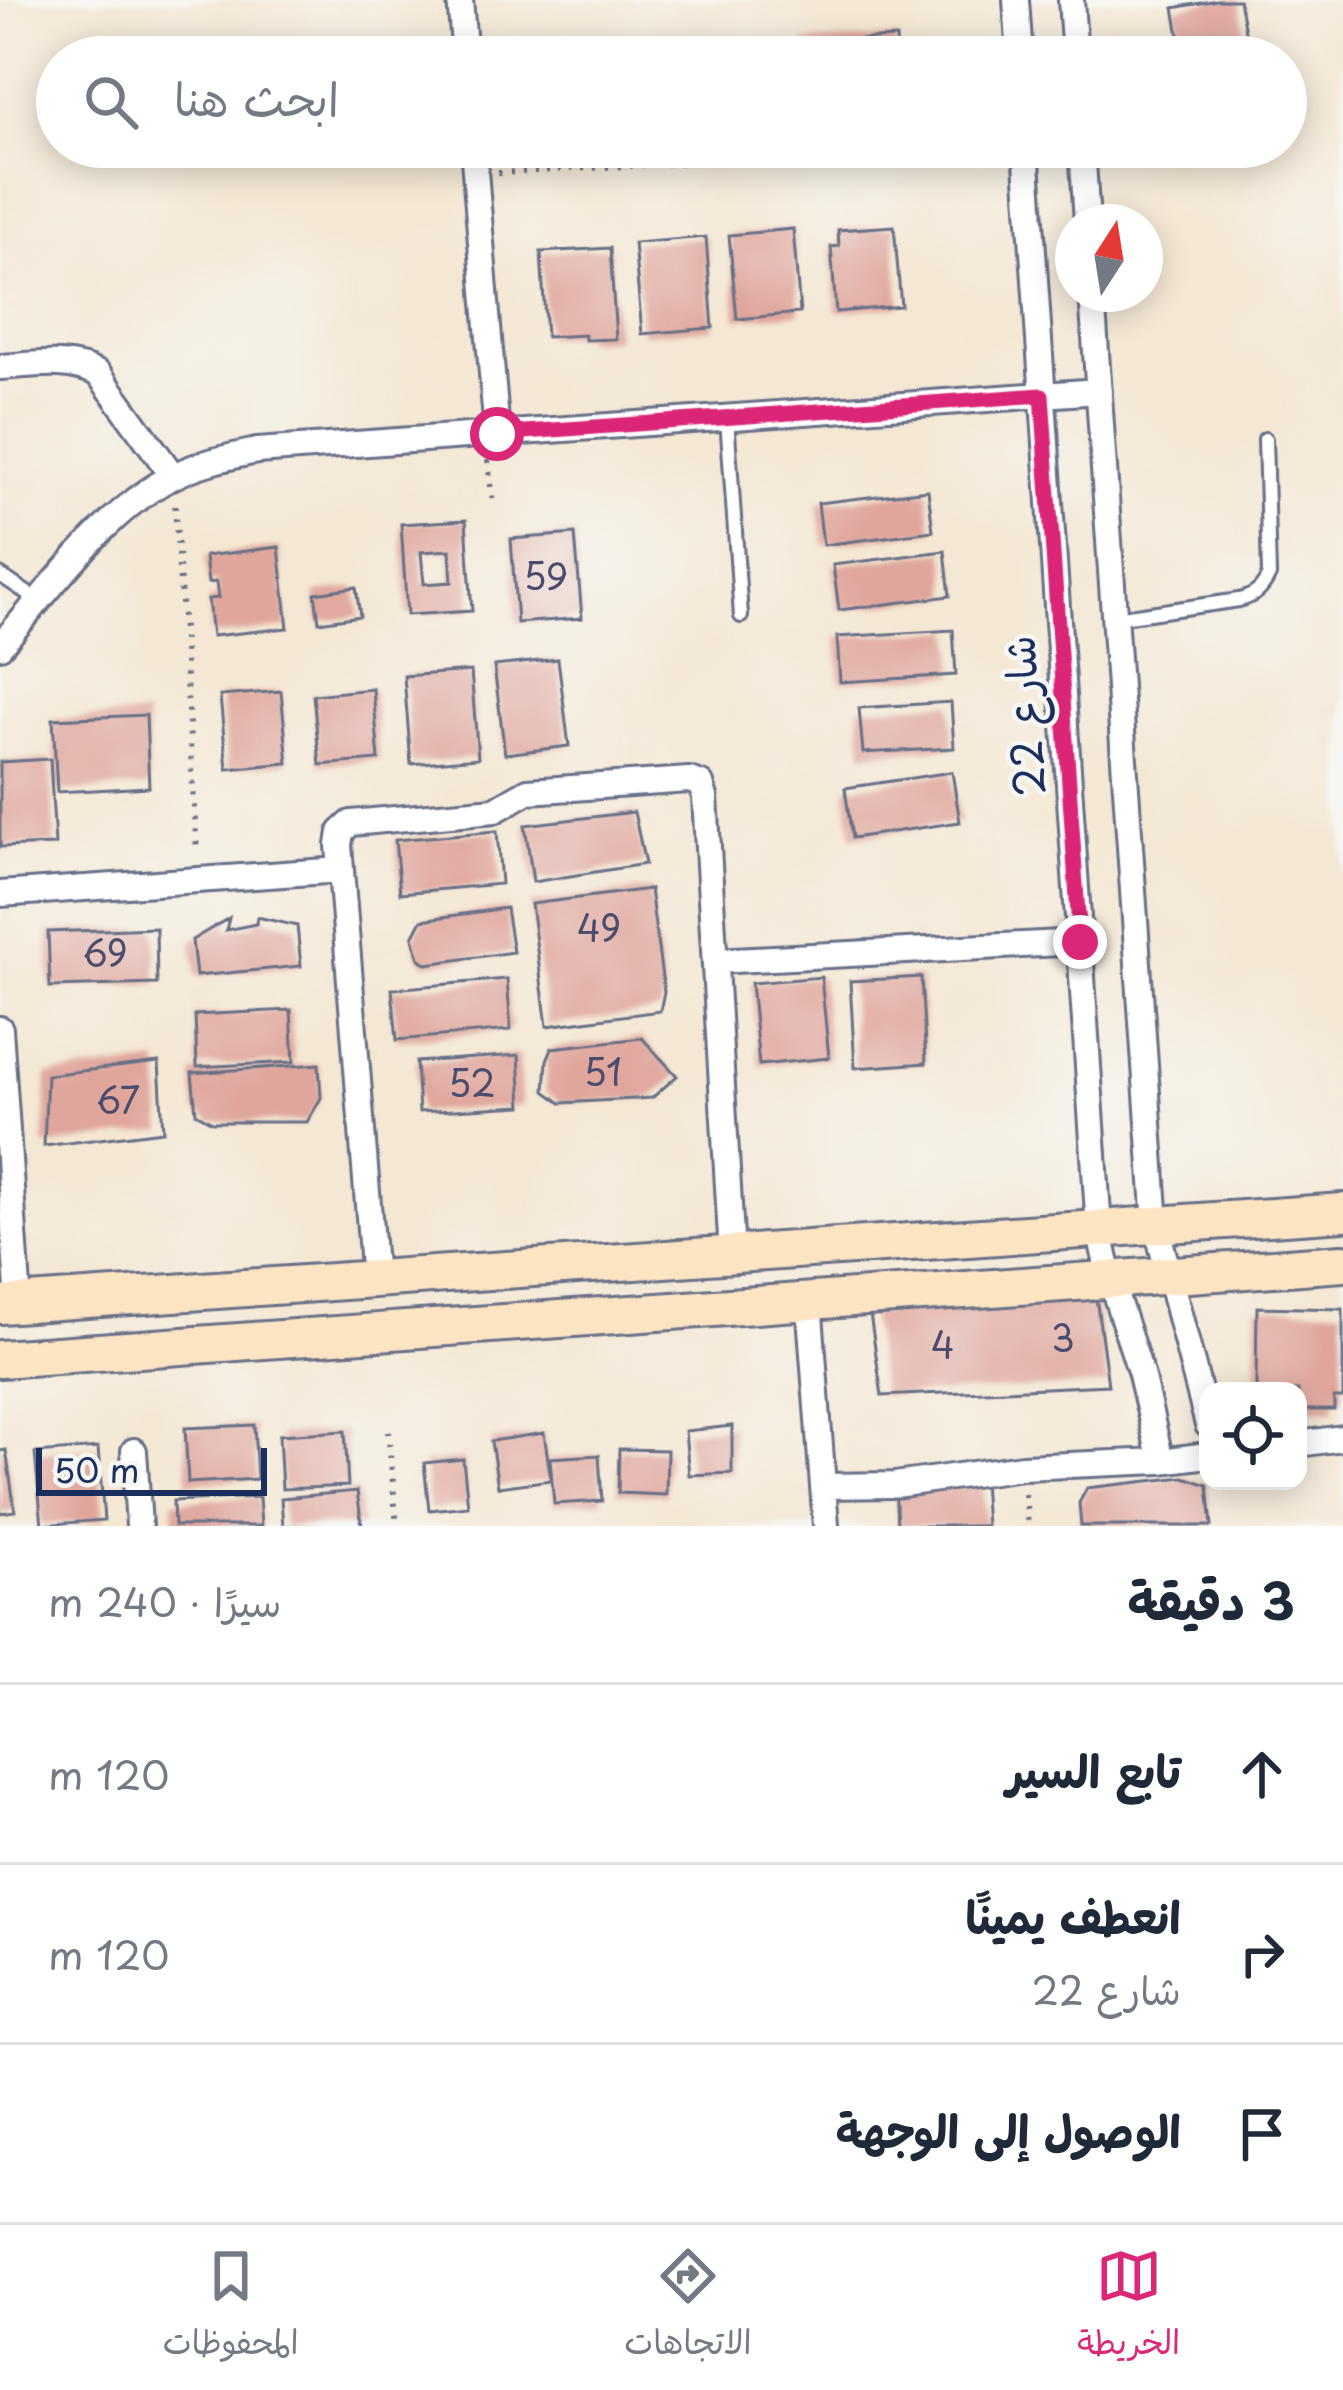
<!DOCTYPE html>
<html lang="ar">
<meta charset="utf-8">
<style>
:root{--surface:#fff;--page:#f2f2f3;--text:#1f2937;--muted:#747a83;--line:#e0e1e3;--accent:#db2777}
body{margin:0;font-family:"Playpen Sans","Playpen Sans Arabic",sans-serif;background:var(--page);color:var(--text);direction:rtl}
.controls{position:absolute;right:36px;bottom:36px;display:grid;overflow:hidden;border-radius:24px;box-shadow:0 6px 30px #0003}
.controls button{width:108px;height:108px;display:grid;place-items:center;padding:0;border:0;border-bottom:3px solid var(--line);background:var(--surface);color:var(--text);font:60px sans-serif}
.compass{position:absolute;left:1055px;top:204px;width:108px;height:108px;border-radius:50%;background:var(--surface);box-shadow:0 6px 30px #0003;rotate:12deg}
.scale{position:absolute;left:36px;bottom:30px;width:231px;box-sizing:border-box;padding-left:12px;border:6px solid #1b2f5e;border-top:0;font-size:33px;line-height:42px;white-space:nowrap;color:#1b2f5e;-webkit-text-stroke:9px #f6f6f2;paint-order:stroke}
.stop{position:absolute;width:36px;height:36px;margin:-27px;border:9px solid #db2777;border-radius:50%;background:#fff}
.stop.end{background:#db2777;border-color:#fff;box-shadow:0 3px 12px #0008}
.list{margin:0;padding:0;list-style:none}
h2{display:flex;justify-content:space-between;align-items:center;height:156px;margin:0;padding:0 48px;font-size:51px}
h2 small{font-size:39px;font-weight:400;color:var(--muted)}
.list li{display:grid;grid-template-columns:78px 1fr auto;gap:36px;align-items:center;box-sizing:border-box;height:180px;padding:0 48px;border-top:3px solid var(--line)}
.list b{display:block;font-size:45px;white-space:nowrap}
.list p{margin:0;font-size:39px;white-space:nowrap;color:var(--muted)}
.list em{font-size:39px;font-style:normal;color:var(--muted)}
.icon{flex:none;width:66px;height:66px;fill:none;stroke:currentColor;stroke-width:2;stroke-linecap:round;stroke-linejoin:round}
.map{position:relative;flex:none;width:1343px;height:1526px;overflow:hidden;direction:ltr}
.search{position:absolute;background:var(--surface);box-shadow:0 6px 30px #0003;left:36px;right:36px;top:36px;height:132px;display:flex;align-items:center;gap:30px;box-sizing:border-box;padding:0 42px;border-radius:66px;color:var(--muted);font-size:45px}
.sheet{height:696px;background:var(--surface)}
nav{display:flex;justify-content:space-around;align-items:center;box-sizing:border-box;height:168px;border-top:3px solid var(--line);background:var(--surface);font-size:33px;color:var(--muted)}
nav a{display:grid;justify-items:center;gap:6px}
nav .on{color:var(--accent)}
.map>svg:first-child{display:block}
.building{fill:#e0a69c;fill-rule:evenodd}
.lines{fill:none;stroke-linecap:round;stroke-linejoin:round}
.lane-casing{stroke:#676f87;stroke-width:18}
.street-casing{stroke:#676f87;stroke-width:30}
.secondary-casing{stroke:#676f87;stroke-width:42}
.path{stroke:#676f87;stroke-width:6;stroke-dasharray:3 9;stroke-linecap:butt}
.lane{stroke:#fff;stroke-width:12}
.street{stroke:#fff;stroke-width:24}
.secondary{stroke:#fde5c4;stroke-width:36}
.route{stroke:#db2777;stroke-width:15}
.labels{text-anchor:middle;stroke-width:9;stroke-linejoin:round;paint-order:stroke}
.number-label{font-size:36px;fill:#4c4d6e}
.street-label{font-size:42px;fill:#1b2f5e;stroke:#f6f6f2}
</style>
<div class="map">
<svg width="1343" height="1526" viewBox="0 0 1343 1526">
<rect width="100%" height="100%" fill="#f6f6f2"/>
<filter id="ink" filterUnits="userSpaceOnUse"><feTurbulence type="fractalNoise" baseFrequency=".00833" numOctaves="2"/><feDisplacementMap in="SourceGraphic" scale="24" xChannelSelector="R" yChannelSelector="G"/><feConvolveMatrix kernelMatrix="1 2 1 2 8 2 1 2 1" color-interpolation-filters="sRGB"/></filter>
<filter id="wash" filterUnits="userSpaceOnUse"><feTurbulence type="fractalNoise" baseFrequency=".004" numOctaves="4" result="noise"/><feDisplacementMap in="SourceGraphic" scale="48" xChannelSelector="R" yChannelSelector="G"/><feGaussianBlur stdDeviation="2.7" result="paint"/><feColorMatrix in="noise" values="0 0 0 0 0 0 0 0 0 0 0 0 0 0 0 0 0 1.4 0 .05"/><feComposite in="paint" operator="in"/></filter>
<g filter="url(#wash)">
<rect width="100%" height="100%" fill="#f4e7d3"/>
<g id="blocks">
<path class="building" d="M 1217,0 L 1239,0 L 1250,57 L 1183,57 L 1174,8 Z
M 896,38 L 897,57 L 804,57 L 804,42 Z
M 894,226 L 901,306 L 836,312 L 831,247 L 839,246 L 838,230 Z
M 793,229 L 800,313 L 737,319 L 729,235 Z
M 706,237 L 713,328 L 642,334 L 634,243 Z
M 610,248 L 616,339 L 585,340 L 585,335 L 546,337 L 541,252 Z
M 928,490 L 933,531 L 823,545 L 818,503 Z
M 466,520 L 472,611 L 407,615 L 401,524 ZM 450,550 L 452,582 L 424,584 L 421,552 Z
M 575,534 L 582,618 L 517,623 L 511,539 Z
M 279,547 L 288,628 L 212,636 L 208,599 L 218,598 L 216,582 L 208,583 L 205,556 Z
M 945,551 L 950,596 L 839,610 L 833,565 Z
M 356,587 L 360,616 L 319,622 L 315,593 Z
M 953,630 L 956,675 L 840,682 L 837,637 Z
M 558,659 L 569,746 L 505,754 L 494,666 Z
M 471,671 L 478,758 L 411,764 L 404,676 Z
M 373,689 L 379,760 L 320,765 L 313,695 Z
M 281,691 L 288,763 L 227,769 L 220,696 Z
M 951,702 L 954,748 L 863,753 L 859,708 Z
M 146,715 L 149,787 L 57,792 L 53,719 Z
M 50,759 L 55,845 L 0,847 L 0,762 Z
M 952,772 L 960,822 L 852,838 L 845,788 Z
M 634,812 L 645,864 L 533,882 L 525,825 Z
M 497,831 L 501,884 L 400,893 L 395,840 Z
M 650,889 L 664,992 L 660,1011 L 547,1026 L 531,904 Z
M 506,908 L 513,952 L 427,964 L 419,958 L 413,937 L 422,920 Z
M 257,917 L 297,926 L 301,966 L 196,976 L 192,940 L 229,918 L 226,930 L 256,924 Z
M 156,928 L 157,984 L 50,987 L 48,932 Z
M 821,977 L 829,1058 L 759,1065 L 751,983 Z
M 921,977 L 926,1063 L 855,1068 L 850,981 Z
M 507,979 L 511,1030 L 397,1040 L 392,989 Z
M 291,1010 L 294,1062 L 197,1067 L 195,1015 Z
M 642,1038 L 677,1076 L 652,1098 L 561,1103 L 545,1091 L 547,1060 L 552,1048 Z
M 519,1055 L 522,1106 L 419,1112 L 416,1062 Z
M 159,1062 L 163,1131 L 44,1146 L 47,1075 Z
M 319,1064 L 321,1098 L 307,1122 L 212,1122 L 196,1113 L 192,1073 Z
M 1096,1297 L 1108,1385 L 882,1396 L 870,1314 Z
M 1257,1307 L 1343,1309 L 1343,1398 L 1334,1398 L 1334,1410 L 1298,1410 L 1298,1391 L 1256,1391 Z
M 254,1425 L 257,1479 L 188,1483 L 185,1428 Z
M 732,1426 L 732,1473 L 689,1475 L 685,1431 Z
M 345,1431 L 348,1486 L 282,1489 L 279,1435 Z
M 544,1433 L 551,1480 L 498,1487 L 491,1441 Z
M 98,1448 L 104,1520 L 42,1525 L 35,1453 Z
M 619,1449 L 667,1450 L 666,1495 L 618,1493 Z
M 6,1450 L 15,1511 L 0,1513 L 0,1451 Z
M 599,1455 L 602,1501 L 554,1504 L 550,1458 Z
M 463,1459 L 468,1506 L 429,1510 L 424,1463 Z
M 1184,1477 L 1208,1485 L 1212,1526 L 1081,1526 L 1079,1503 L 1087,1488 Z
M 983,1481 L 986,1526 L 897,1526 L 895,1485 Z
M 357,1491 L 362,1526 L 283,1526 L 281,1498 Z
M 259,1497 L 261,1526 L 174,1526 L 173,1501 Z"/>
</g>
</g>
<g filter="url(#ink)">
<use href="#blocks" fill-opacity="0" stroke="#676f87" stroke-width="3"/>
<g class="lines">
<defs>
<path id="lane" d="M 727,418 L 741,616
M 0,575 L 39,601
M 1115,618 L 1239,600 C 1255,596 1262,590 1269,575 L 1265,439"/>
<path id="street" d="M 460,0 L 465,57
M 1016,0 L 1020,57
M 1071,0 L 1075,57
M 473,147 L 497,434
M 1026,147 L 1099,1229 L 1110,1278 L 1141,1374 L 1161,1461
M 1082,147 L 1087,222
M 1092,294 L 1156,1225 L 1208,1425
M 0,367 C 34,365 68,358 99,374 L 173,476
M 0,646 C 49,591 109,506 176,475 C 202,462 229,457 257,451 L 1099,391
M 0,894 L 341,870
M 715,961 L 1080,942
M 0,1029 L 19,1304
M 374,1279 L 339,845 L 341,832 L 351,823 L 495,810 L 528,791 L 689,780 L 701,784 L 705,797 L 732,1255
M 809,1301 L 826,1526
M 1298,1444 L 1343,1438
M 134,1451 L 139,1526
M 823,1486 L 895,1485 L 1022,1467 L 1161,1461 L 1208,1455"/>
<path id="secondary" d="M 0,1305 L 1343,1212
M 0,1359 L 1343,1263"/>
</defs>
<use href="#lane" class="lane-casing"/>
<use href="#street" class="street-casing"/>
<use href="#secondary" class="secondary-casing"/>
<path class="path" d="M 498,173 L 967,147
M 488,460 L 493,504
M 175,506 L 197,852
M 388,1431 L 397,1526
M 1025,1494 L 1028,1526"/>
<use href="#lane" class="lane"/>
<use href="#street" class="street"/>
<use href="#secondary" class="secondary"/>
</g>
</g>
<g class="lines" filter="url(#ink)">
<path class="route" d="M 497,434 L 1042,395 L 1080,942"/>
</g>
<g class="labels">
<g class="number-label">
<text x="546" y="590">59</text>
<text x="599" y="942">49</text>
<text x="105" y="967">69</text>
<text x="603" y="1086">51</text>
<text x="472" y="1097">52</text>
<text x="118" y="1114">67</text>
<text x="1063" y="1352">3</text>
<text x="943" y="1359">4</text>
</g>
<g class="street-label">
<text transform="translate(1025 716) rotate(-94)" y="15">شارع 22</text>
</g>
</g>
</svg>
<div class="controls">
<button><svg class="icon" aria-label="locate" viewBox="0 0 24 24"><circle cx="12" cy="12" r="6"/><path d="M12 2v4M12 18v4M2 12h4M18 12h4"/></svg></button>
</div>
<svg class="compass" viewBox="-18 -18 36 36"><path d="M0-13l5 13h-10z" fill="#e53935"/><path d="M0 13l5-13h-10z" fill="#747a83"/></svg>
<div class="scale">50 m</div>
<div class="stop" style="left:497px;top:434px"></div>
<div class="stop end" style="left:1080px;top:942px"></div>
<div class="search"><svg class="icon" aria-label="search" viewBox="0 0 24 24"><circle cx="10" cy="10" r="6"/><path d="M15 15l6 6"/></svg>ابحث هنا</div>
</div>
<section class="sheet">
<h2>3 دقيقة<small>سيرًا · 240 m</small></h2>
<ul class="list">
<li><svg class="icon" aria-label="ahead" viewBox="0 0 24 24"><path d="M12 20V5M6 11l6-6 6 6"/></svg><div><b>تابع السير</b></div><em>120 m</em></li>
<li><svg class="icon" aria-label="right" viewBox="0 0 24 24"><path d="M7 20v-9h11M14 6l5 5-5 5"/></svg><div><b>انعطف يمينًا</b><p>شارع 22</p></div><em>120 m</em></li>
<li><svg class="icon" aria-label="arrive" viewBox="0 0 24 24"><path d="M6 21V4h12l-3 4 3 4H6"/></svg><div><b>الوصول إلى الوجهة</b></div></li>
</ul>
</section>
<nav>
<a class="on"><svg class="icon" aria-label="map" viewBox="0 0 24 24"><path d="M3 6l6-2 6 2 6-2v14l-6 2-6-2-6 2zM9 4v14M15 6v14"/></svg>الخريطة</a>
<a><svg class="icon" aria-label="directions" viewBox="0 0 24 24"><path d="M12 3l9 9-9 9-9-9zM9 14v-3h6M13 9l2 2-2 2"/></svg>الاتجاهات</a>
<a><svg class="icon" aria-label="saved" viewBox="0 0 24 24"><path d="M7 4h10v16l-5-4-5 4z"/></svg>المحفوظات</a>
</nav>
